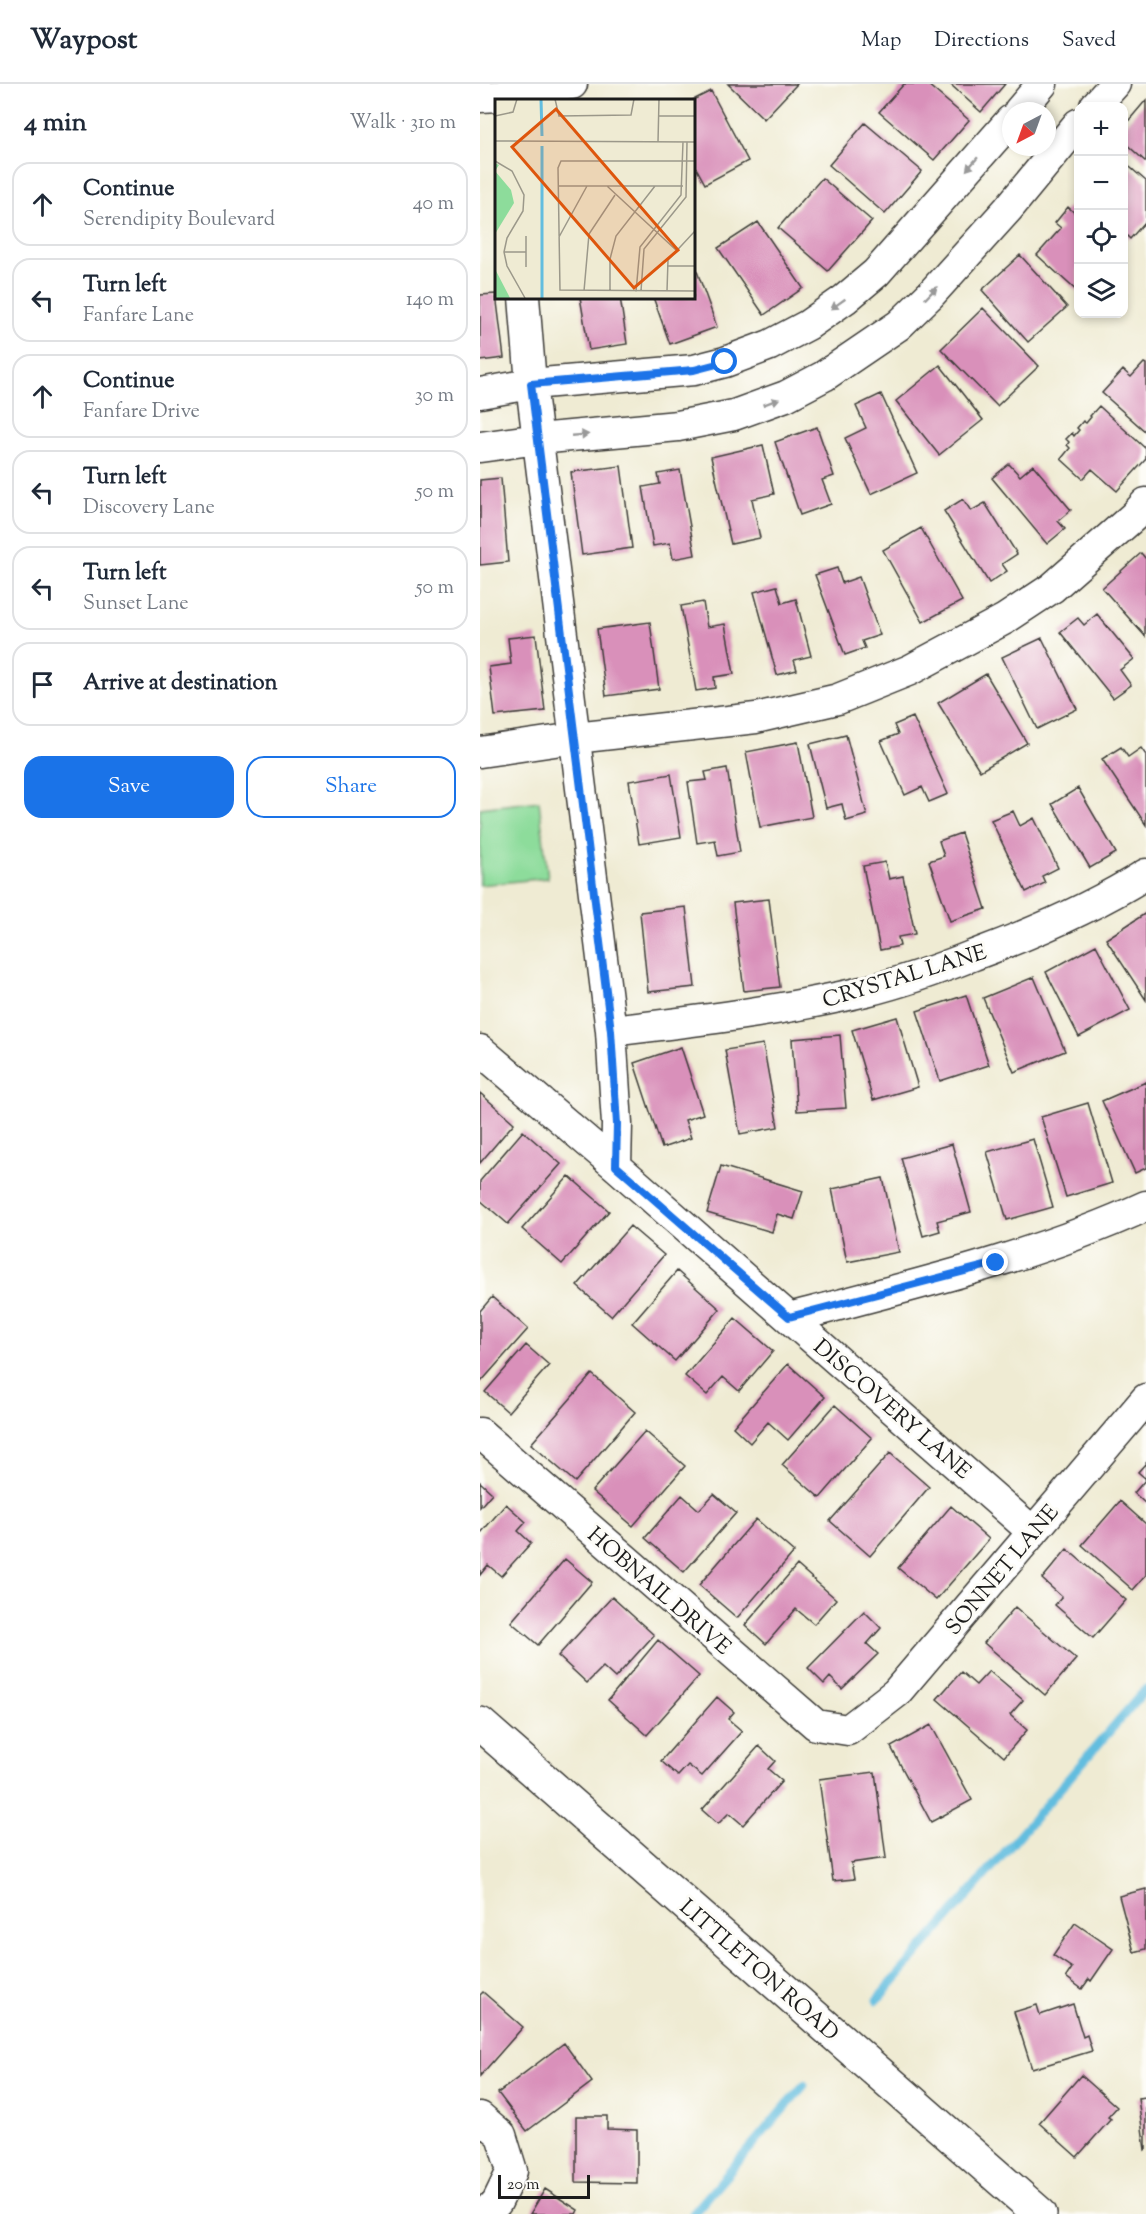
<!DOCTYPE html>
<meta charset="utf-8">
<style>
:root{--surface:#fff;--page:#f6f6f7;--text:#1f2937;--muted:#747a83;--line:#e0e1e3;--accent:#1a73e8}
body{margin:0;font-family:"Sorts Mill Goudy",serif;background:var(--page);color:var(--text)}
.controls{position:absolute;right:18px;top:18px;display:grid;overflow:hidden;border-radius:12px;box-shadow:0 3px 9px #0003}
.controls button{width:54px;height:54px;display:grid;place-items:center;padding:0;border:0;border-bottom:2px solid var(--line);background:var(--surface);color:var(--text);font:30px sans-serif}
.compass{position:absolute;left:522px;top:18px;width:54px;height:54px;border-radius:50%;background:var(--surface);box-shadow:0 3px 9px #0003;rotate:221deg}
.scale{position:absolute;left:18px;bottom:15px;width:92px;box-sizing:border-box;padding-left:6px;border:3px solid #1c1c1c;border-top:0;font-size:16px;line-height:21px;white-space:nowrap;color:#1c1c1c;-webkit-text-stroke:4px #fdfcf7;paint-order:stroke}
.stop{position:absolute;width:18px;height:18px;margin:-14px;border:4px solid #1a73e8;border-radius:50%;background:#fff}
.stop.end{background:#1a73e8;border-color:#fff;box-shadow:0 2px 6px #0008}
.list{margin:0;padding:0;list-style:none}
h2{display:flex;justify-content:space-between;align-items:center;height:78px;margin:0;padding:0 24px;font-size:26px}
h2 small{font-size:20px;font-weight:400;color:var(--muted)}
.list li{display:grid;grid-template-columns:39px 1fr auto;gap:18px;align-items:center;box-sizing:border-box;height:84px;margin:0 12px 12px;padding:0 12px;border:2px solid var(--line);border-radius:18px}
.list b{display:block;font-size:22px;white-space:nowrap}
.list p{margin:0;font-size:20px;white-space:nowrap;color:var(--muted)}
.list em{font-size:20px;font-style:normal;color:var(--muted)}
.actions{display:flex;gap:12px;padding:18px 24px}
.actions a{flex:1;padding:14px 0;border:2px solid var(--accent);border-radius:18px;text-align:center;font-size:21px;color:var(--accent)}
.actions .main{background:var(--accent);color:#fff}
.icon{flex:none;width:33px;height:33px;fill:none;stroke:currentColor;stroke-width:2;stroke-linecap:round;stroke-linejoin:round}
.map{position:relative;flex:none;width:666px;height:2130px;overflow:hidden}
header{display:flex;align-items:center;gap:36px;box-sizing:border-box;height:84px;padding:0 30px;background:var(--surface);border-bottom:2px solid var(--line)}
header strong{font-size:28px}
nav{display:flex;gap:33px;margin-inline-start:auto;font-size:21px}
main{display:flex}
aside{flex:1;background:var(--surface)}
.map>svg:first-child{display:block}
.green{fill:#8ddc9b;stroke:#547c5c;stroke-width:1.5}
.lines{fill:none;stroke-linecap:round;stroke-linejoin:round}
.stream{stroke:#62bddf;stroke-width:9}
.building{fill:#d990ba}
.minor-casing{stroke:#3c3b37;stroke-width:33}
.tertiary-casing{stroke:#3c3b37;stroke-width:36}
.minor{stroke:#fff;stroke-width:30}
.tertiary{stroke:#fff;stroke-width:33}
.oneway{fill:#999}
.route{stroke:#1a73e8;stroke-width:8}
.labels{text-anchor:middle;stroke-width:6;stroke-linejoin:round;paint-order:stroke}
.street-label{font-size:22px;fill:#1c1c1c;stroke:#fdfcf7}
.inset-river{fill:none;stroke:#62bddf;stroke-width:3}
.inset-road{fill:none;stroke:#9b988a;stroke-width:1.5}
.view{fill:#de560d;fill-opacity:0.15;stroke:#de560d;stroke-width:3}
.inset-edge{fill:none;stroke:#1c1c1c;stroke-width:3}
</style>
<header>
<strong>Waypost</strong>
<nav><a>Map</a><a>Directions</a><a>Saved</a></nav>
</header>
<main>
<aside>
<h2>4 min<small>Walk · 310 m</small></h2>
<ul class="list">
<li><svg class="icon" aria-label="ahead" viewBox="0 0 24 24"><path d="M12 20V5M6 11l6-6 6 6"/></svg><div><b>Continue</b><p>Serendipity Boulevard</p></div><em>40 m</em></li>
<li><svg class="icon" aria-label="left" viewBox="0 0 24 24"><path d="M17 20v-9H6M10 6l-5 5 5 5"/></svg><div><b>Turn left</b><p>Fanfare Lane</p></div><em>140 m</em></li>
<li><svg class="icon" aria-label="ahead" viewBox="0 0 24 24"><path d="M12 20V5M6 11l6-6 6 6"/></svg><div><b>Continue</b><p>Fanfare Drive</p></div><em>30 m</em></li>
<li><svg class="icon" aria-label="left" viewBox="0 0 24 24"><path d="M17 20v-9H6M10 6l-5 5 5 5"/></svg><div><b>Turn left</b><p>Discovery Lane</p></div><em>50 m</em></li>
<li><svg class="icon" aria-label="left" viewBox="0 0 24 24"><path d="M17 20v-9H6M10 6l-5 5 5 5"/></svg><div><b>Turn left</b><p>Sunset Lane</p></div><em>50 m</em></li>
<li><svg class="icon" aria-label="arrive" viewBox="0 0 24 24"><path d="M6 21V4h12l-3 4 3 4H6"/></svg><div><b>Arrive at destination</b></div></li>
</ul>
<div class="actions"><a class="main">Save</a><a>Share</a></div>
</aside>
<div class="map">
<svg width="666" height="2130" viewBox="0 0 666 2130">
<rect width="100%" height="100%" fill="#fdfcf7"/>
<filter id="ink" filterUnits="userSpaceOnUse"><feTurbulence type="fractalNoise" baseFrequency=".0167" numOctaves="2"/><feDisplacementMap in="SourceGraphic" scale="12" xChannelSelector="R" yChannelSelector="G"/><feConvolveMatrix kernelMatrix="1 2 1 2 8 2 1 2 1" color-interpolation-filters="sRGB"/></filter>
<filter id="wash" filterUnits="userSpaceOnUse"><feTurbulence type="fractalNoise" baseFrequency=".008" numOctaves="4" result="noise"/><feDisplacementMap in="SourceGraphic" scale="24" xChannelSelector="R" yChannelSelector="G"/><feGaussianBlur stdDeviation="1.35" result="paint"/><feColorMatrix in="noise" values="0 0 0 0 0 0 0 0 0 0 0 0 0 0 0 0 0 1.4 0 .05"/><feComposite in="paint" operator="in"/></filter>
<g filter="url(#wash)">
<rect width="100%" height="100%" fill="#efebd3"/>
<path class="green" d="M 59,717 L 68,794 L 0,801 L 0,724 Z"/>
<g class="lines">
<path class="stream" d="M 397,1916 L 666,1605
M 213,2130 L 324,2001"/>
</g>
<g id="blocks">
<path class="building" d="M 248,0 L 317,0 L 284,35 Z
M 424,0 L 447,0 L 489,36 L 454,76 L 399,28 Z
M 470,0 L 525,0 L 501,28 Z
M 231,7 L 268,77 L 225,100 L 213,78 L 213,16 Z
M 666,16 L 666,78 L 644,58 L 644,42 Z
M 385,39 L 442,87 L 405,130 L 349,81 Z
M 644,78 L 666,97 L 666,137 L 650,155 L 644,149 Z
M 342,94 L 392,137 L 348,187 L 298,144 Z
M 588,123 L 598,132 L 598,208 L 557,171 L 581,144 L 575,139 Z
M 278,138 L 323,204 L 284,231 L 238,164 Z
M 540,171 L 587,223 L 548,258 L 502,206 Z
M 213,176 L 237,243 L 190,260 L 173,213 L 213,213 Z
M 16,210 L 24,274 L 0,277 L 0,211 Z
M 100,213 L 140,213 L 147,260 L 109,266 Z
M 503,224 L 559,282 L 517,322 L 461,265 Z
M 664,279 L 666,280 L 666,348 L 622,309 L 643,286 L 651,293 Z
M 460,281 L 503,336 L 459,371 L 416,317 Z
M 401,310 L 437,389 L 391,410 L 365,354 L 386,344 L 376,322 Z
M 619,322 L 666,365 L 666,375 L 637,407 L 612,385 L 603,395 L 581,375 L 590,364 L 587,361 L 589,358 L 586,355 L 592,349 L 594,352 L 599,346 L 597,344 L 603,337 L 606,339 L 611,333 L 610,332 Z
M 337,343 L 354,392 L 342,396 L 351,420 L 320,431 L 295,358 Z
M 283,361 L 294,410 L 272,415 L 280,454 L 251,460 L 231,373 Z
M 529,380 L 540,392 L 553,381 L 591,426 L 578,437 L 585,445 L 567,460 L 512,394 Z
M 141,382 L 152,464 L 102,471 L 91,388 Z
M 200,386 L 215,471 L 193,475 L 190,459 L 173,462 L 163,403 L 180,400 L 178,390 Z
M 21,394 L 28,478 L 0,481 L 0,396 Z
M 483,415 L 491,427 L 505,419 L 537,470 L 522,480 L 527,487 L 509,499 L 464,427 Z
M 441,444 L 482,517 L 443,538 L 403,466 Z
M 661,469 L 666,475 L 665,552 L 622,504 Z
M 357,484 L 362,499 L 379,493 L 400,551 L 382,557 L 385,564 L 365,571 L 335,491 Z
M 297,502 L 302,519 L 316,515 L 331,572 L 314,576 L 317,586 L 297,591 L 274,508 Z
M 223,518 L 227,543 L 245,540 L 254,590 L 234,593 L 235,604 L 216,607 L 201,522 Z
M 617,530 L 654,575 L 640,586 L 651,601 L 633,614 L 580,548 L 598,534 L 604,541 Z
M 170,538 L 179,605 L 126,612 L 117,545 Z
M 56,551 L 65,627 L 15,632 L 9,583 L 31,580 L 28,554 Z
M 562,554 L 597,625 L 557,645 L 522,573 Z
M 506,590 L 547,659 L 500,687 L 458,619 Z
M 433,633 L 468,710 L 449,718 L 442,703 L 425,711 L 401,657 L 418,650 L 414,641 Z
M 366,651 L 387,731 L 366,737 L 362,720 L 346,724 L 330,660 Z
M 318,658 L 332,733 L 280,743 L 266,668 Z
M 641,663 L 648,673 L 661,664 L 666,671 L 666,741 L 622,675 Z
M 247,684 L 260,768 L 238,772 L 235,756 L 217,759 L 208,698 L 227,696 L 225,688 Z
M 191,690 L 201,753 L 159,760 L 149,697 Z
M 598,704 L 636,769 L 610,784 L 572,720 Z
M 533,727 L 540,742 L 554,734 L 578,784 L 562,792 L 565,799 L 546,808 L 511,736 Z
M 481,749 L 506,825 L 470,837 L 449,777 L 464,772 L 459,757 Z
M 405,778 L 409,795 L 423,792 L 435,850 L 418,853 L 420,862 L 400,866 L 383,782 Z
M 289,815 L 300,903 L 264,907 L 253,819 Z
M 206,823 L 215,903 L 168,908 L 160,828 Z
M 666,829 L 666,916 L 626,855 Z
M 616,861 L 650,926 L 599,953 L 566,888 Z
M 554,893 L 585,967 L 534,988 L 503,914 Z
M 486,911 L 509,981 L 460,997 L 437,927 Z
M 417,933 L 438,1003 L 393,1016 L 372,946 Z
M 360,951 L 366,1024 L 317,1027 L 312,955 Z
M 283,960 L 298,1043 L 260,1050 L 245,966 Z
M 201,963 L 223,1030 L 205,1036 L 211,1054 L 182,1064 L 154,979 Z
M 666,998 L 666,1084 L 655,1089 L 622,1017 Z
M 0,1009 L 34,1039 L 0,1079 Z
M 608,1019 L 632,1099 L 586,1113 L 561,1033 Z
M 43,1047 L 81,1080 L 28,1140 L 0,1116 L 0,1097 Z
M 553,1055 L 573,1123 L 527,1136 L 507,1068 Z
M 472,1060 L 491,1128 L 457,1137 L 460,1147 L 443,1152 L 421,1074 Z
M 241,1082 L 323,1107 L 314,1135 L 297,1130 L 292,1148 L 227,1129 Z
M 89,1092 L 129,1127 L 82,1180 L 42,1145 Z
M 403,1094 L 419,1168 L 367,1178 L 352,1105 Z
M 150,1142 L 184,1171 L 131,1232 L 97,1202 Z
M 197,1187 L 240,1225 L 195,1277 L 152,1239 Z
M 12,1213 L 48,1245 L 0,1299 L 0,1227 Z
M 255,1234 L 293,1267 L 259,1307 L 243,1293 L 227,1311 L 205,1292 Z
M 46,1261 L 69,1281 L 28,1328 L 5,1308 Z
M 308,1280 L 345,1313 L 308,1356 L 288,1338 L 270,1359 L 253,1343 Z
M 112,1290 L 155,1328 L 95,1398 L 51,1360 Z
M 355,1321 L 392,1354 L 340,1414 L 302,1381 Z
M 165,1347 L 205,1382 L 153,1442 L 112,1407 Z
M 410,1369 L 449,1403 L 390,1472 L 350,1437 Z
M 666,1379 L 666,1420 L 654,1409 L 666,1395 L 658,1388 Z
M 0,1398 L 12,1409 L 0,1423 Z
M 234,1410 L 256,1429 L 204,1488 L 165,1454 L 202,1411 L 219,1426 Z
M 640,1417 L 666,1440 L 666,1491 L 653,1506 L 602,1461 Z
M 26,1420 L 46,1438 L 38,1447 L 51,1459 L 21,1492 L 8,1481 L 0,1491 L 0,1450 Z
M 471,1422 L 509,1455 L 456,1516 L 418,1484 Z
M 276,1435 L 314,1468 L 257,1534 L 219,1501 Z
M 587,1465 L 646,1516 L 613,1554 L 575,1521 L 582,1513 L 562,1495 Z
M 85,1475 L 112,1498 L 58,1561 L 31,1538 Z
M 317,1481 L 356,1515 L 334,1540 L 316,1525 L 286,1560 L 265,1541 Z
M 132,1513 L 174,1551 L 135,1594 L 123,1583 L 107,1599 L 78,1572 Z
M 535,1523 L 596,1575 L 565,1611 L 504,1559 Z
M 384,1527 L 401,1544 L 387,1560 L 398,1570 L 362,1605 L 350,1593 L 344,1600 L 328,1584 Z
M 178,1556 L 219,1592 L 167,1651 L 128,1616 Z
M 509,1587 L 543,1616 L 530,1631 L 547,1646 L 524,1673 L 457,1615 L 481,1588 L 496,1601 Z
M 237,1613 L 254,1628 L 248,1635 L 262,1647 L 222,1692 L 208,1681 L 198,1692 L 181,1677 Z
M 451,1641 L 492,1716 L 451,1738 L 411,1663 Z
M 279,1662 L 295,1677 L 288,1685 L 302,1697 L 263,1741 L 249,1729 L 238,1740 L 222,1726 Z
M 395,1688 L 406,1774 L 371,1779 L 374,1795 L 353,1797 L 339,1695 Z
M 666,1805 L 666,1865 L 654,1868 L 639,1812 Z
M 595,1839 L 633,1865 L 611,1897 L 609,1895 L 602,1905 L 586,1893 L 592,1884 L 573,1871 Z
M 3,1908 L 43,1943 L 0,1992 L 0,1911 Z
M 593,1920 L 603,1953 L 607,1951 L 612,1967 L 552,1985 L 534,1928 L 557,1921 L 560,1931 Z
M 84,1959 L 112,1998 L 47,2047 L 18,2009 Z
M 601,1991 L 637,2023 L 628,2033 L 631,2035 L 597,2073 L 559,2039 Z
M 666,2013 L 666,2065 L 665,2066 L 658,2014 Z
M 96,2032 L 127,2032 L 127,2045 L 157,2046 L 157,2099 L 96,2098 Z
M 65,2105 L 98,2126 L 96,2130 L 50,2130 Z"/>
</g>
</g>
<g filter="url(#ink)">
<use href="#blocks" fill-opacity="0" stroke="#3c3b37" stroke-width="1.5"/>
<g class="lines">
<defs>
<path id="minor" d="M 0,13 L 20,12 L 92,0
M 615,22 L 635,0
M 539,27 L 562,0
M 44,213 L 51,300 L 131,947 L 137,1040 L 136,1082
M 0,309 L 51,300 L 214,286 L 245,278 L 290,261 L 328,241 L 365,215 L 396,189 L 531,36
M 0,363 L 58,355 L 198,342 L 254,331 L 306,312 L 344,292 L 419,241 L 451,210 L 528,125 L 598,40
M 0,668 L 95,654 L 276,634 L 358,615 L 430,586 L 525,535 L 572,504 L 654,432 L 666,419
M 131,947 C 217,937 302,927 386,907 C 423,898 459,885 494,871 C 554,849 612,824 666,790
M 0,966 L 136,1082 L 553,1448
M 309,1234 C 430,1202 552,1174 666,1122
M 0,1349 L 336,1641 L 368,1646 L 416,1609 L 666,1315
M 0,2033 L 21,2051 L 32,2087 L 17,2118 L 6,2130"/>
<path id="tertiary" d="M 0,1640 L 560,2130"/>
</defs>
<use href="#minor" class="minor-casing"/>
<use href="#tertiary" class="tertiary-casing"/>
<use href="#minor" class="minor"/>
<use href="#tertiary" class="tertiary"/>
</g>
<defs><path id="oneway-solid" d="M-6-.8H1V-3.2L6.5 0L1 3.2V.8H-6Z" transform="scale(1.5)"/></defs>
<g class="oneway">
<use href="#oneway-solid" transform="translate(492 80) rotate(131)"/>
<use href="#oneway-solid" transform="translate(451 209) rotate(-46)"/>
<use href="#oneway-solid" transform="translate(358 220) rotate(145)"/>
<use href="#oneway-solid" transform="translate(291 318) rotate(-20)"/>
<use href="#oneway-solid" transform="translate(100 351) rotate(-5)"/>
</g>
</g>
<g class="lines" filter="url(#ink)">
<path class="route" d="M 245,278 L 214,286 L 51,300 L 131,947 L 137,1040 L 136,1082 L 309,1233 L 516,1179"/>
</g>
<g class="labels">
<g class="street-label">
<text transform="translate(424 891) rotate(-17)" y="8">CRYSTAL LANE</text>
<text transform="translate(413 1324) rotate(41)" y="8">DISCOVERY LANE</text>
<text transform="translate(521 1485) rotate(-50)" y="8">SONNET LANE</text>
<text transform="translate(180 1506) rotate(41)" y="8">HOBNAIL DRIVE</text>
<text transform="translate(280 1885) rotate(41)" y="8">LITTLETON ROAD</text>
</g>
</g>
<g transform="translate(15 15)">
<rect width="200" height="200" fill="#efebd3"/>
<path d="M 0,64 L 4,66 L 0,72 L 16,91 L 19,104 L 0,135 ZM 0,170 L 13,195 L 15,199 L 0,199 Z" fill="#8ddc9b"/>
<path class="inset-river" d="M 46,0 L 47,37M 47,47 L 47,199"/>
<path class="inset-road" d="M 60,0 L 64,17 L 136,16 L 139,0M 0,17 L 18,13 L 22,0M 163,17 L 200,17M 0,42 L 200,43M 163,43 L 164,0M 0,62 L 17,72 L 29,96 L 28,112 L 12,139 L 9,153 L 12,167 L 30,199M 200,62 L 66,62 L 63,69 L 65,191 L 200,192M 63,87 L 188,87M 112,87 L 181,151M 31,137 L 31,168M 64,138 L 92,87M 9,153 L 31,153M 172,167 L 200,167M 89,192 L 94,135 L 120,96M 115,192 L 115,160 L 121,137 L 160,87M 146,192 L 149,150 L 191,98 L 192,43M 172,192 L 173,161 L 200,132M 141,193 L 145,148 L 186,96 L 188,43"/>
<path class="view" d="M 61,10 L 183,151 L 139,189 L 17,48 Z"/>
<rect width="200" height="200" class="inset-edge"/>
</g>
</svg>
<div class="controls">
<button>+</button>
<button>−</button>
<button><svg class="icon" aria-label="locate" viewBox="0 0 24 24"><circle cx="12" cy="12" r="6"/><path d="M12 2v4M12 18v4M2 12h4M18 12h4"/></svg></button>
<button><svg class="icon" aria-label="layers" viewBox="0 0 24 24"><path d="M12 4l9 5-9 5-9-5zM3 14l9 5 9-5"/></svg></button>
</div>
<svg class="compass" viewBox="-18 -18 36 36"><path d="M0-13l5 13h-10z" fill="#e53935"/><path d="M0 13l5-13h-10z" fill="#747a83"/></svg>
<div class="scale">20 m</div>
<div class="stop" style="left:245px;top:278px"></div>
<div class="stop end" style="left:516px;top:1179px"></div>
</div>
</main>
